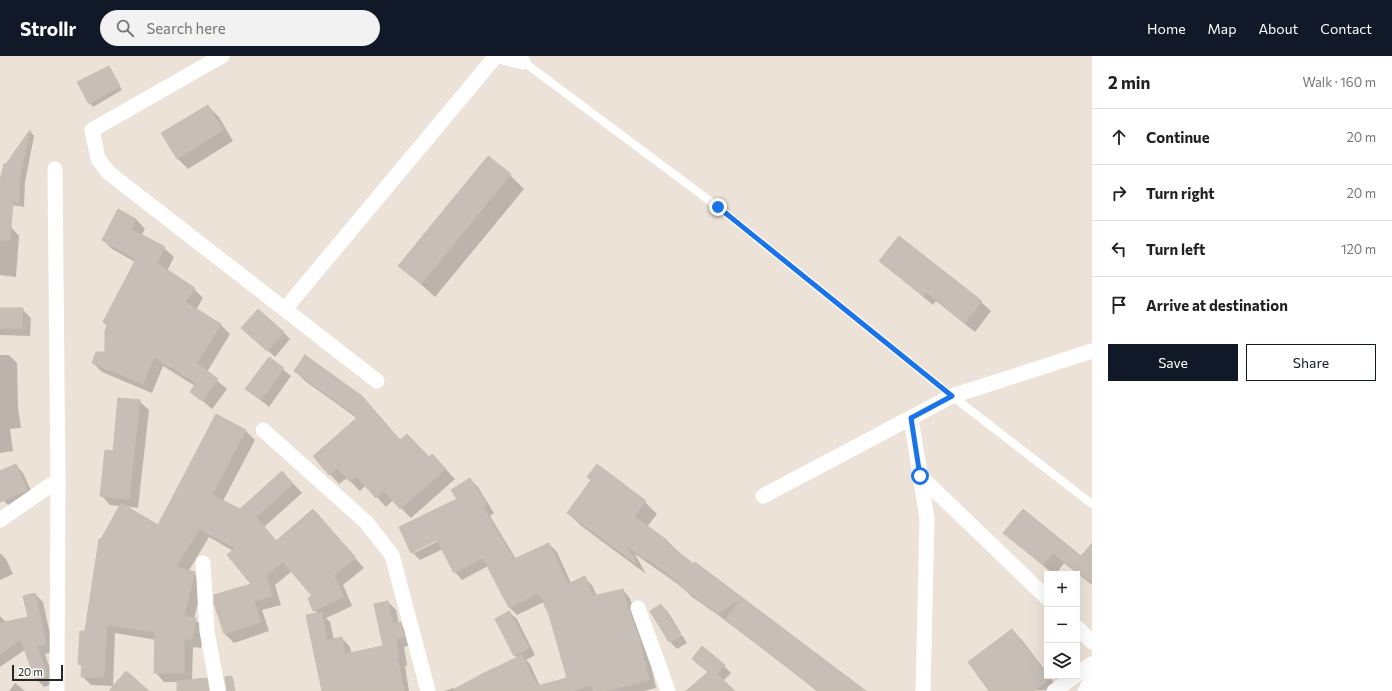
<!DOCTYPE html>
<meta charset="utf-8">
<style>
:root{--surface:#fff;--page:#f2f2f2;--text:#202124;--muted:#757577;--line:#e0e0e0;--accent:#111827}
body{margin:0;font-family:Commissioner,sans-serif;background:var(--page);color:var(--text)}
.controls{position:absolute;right:12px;bottom:12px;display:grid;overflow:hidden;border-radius:0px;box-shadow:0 4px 16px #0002}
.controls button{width:36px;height:36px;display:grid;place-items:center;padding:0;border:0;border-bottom:1px solid var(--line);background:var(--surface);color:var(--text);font:20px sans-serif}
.scale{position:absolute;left:12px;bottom:10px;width:51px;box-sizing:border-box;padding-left:4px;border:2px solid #272727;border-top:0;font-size:11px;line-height:14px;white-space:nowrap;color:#272727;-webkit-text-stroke:3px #fff;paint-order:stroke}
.stop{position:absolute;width:12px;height:12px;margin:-9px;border:3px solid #1a73e8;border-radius:50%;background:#fff}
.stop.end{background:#1a73e8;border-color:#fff;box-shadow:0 1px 4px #0008}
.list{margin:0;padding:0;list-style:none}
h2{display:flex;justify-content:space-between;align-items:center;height:52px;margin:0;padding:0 16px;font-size:17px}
h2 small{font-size:13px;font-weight:400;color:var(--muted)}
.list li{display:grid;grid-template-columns:26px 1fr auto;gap:12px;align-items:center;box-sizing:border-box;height:56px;padding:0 16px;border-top:1px solid var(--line)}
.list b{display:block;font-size:15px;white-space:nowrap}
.list em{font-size:13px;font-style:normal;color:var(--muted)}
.actions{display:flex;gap:8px;padding:12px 16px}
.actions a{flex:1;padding:9px 0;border:1px solid var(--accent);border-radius:0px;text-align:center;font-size:14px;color:var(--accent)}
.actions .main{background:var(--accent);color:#fff}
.icon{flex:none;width:22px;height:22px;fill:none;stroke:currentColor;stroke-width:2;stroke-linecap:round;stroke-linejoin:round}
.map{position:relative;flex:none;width:1092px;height:635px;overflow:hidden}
header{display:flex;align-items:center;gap:24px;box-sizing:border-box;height:56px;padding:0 20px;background:var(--accent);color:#fff}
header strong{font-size:19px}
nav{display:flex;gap:22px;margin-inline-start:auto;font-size:14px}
.search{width:280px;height:36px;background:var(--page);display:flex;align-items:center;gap:10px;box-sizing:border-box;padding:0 14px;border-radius:22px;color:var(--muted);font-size:15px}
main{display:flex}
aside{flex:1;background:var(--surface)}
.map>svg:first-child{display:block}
.shadow{fill:#0003;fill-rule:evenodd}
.building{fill:#c7bfb7;stroke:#c7beb1}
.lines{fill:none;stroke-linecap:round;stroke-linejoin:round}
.lane{stroke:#fff;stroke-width:8}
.street{stroke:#fff;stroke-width:15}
.route{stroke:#1a73e8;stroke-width:5}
</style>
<header>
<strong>Strollr</strong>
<div class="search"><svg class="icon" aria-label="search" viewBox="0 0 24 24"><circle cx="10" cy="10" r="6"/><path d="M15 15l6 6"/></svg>Search here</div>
<nav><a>Home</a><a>Map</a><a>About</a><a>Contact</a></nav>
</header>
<main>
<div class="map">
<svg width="1092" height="635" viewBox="0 0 1092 635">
<rect width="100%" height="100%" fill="#ece2d7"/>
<path class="shadow" d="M 109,11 L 122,34 L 93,51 L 90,47 Z
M 208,50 L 219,61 L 233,85 L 188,113 L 177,102 Z
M 30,75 L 34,80 L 25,126 L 24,151 L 0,147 L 0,124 L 7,109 Z
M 510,119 L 524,133 L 435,241 L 400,209 Z
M 136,163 L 145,173 L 141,180 L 164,192 L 174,201 L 167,215 L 194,233 L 203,242 L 196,254 L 221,269 L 230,278 L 207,316 L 227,333 L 212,353 L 191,335 L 195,330 L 163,310 L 152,337 L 102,316 L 93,307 L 106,296 L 135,206 L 112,193 L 103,184 Z
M 0,170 L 11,171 L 19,180 L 16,221 L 0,219 Z
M 880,205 L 981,246 L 991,255 L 975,276 L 936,245 L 933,249 Z
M 0,253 L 22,253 L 31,262 L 30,280 L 0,279 Z
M 242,272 L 283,276 L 290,283 L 275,301 Z
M 0,299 L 9,299 L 17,307 L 18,351 L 21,372 L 10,373 L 13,395 L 0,397 Z
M 269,302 L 291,320 L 269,351 L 247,333 Z
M 295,315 L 362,341 L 401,385 L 429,402 L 432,399 L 455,423 L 411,462 L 393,444 L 386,451 L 366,429 L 360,435 L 347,422 L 339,428 L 314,401 L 358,363 L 305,325 Z
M 139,345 L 149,354 L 138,452 L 124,450 L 159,470 L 246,375 L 255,384 L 223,445 L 240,455 L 291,425 L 302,437 L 264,471 L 277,486 L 322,464 L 364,512 L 343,529 L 352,550 L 326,562 L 330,566 L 334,584 L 342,582 L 350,591 L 352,598 L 384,591 L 388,546 L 396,554 L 399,568 L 409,576 L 412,589 L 404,591 L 407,609 L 405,610 L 409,635 L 323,635 L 318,558 L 314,554 L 313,541 L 292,515 L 275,529 L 281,549 L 262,554 L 269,575 L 234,587 L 225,578 L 253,528 L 233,495 L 209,481 L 188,516 L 194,517 L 203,526 L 194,563 L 205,572 L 201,592 L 193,591 L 192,625 L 209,635 L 188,635 L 187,626 L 164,626 L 155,616 L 156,584 L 115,577 L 113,630 L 91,629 L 82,620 L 83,611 L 80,608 L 101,484 L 121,450 L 110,449 L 101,439 L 113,396 Z
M 16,409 L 23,417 L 34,441 L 11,452 L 3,444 L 0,436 L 0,416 Z
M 470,423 L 478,431 L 494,457 L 490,460 L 516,503 L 549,488 L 557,496 L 571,527 L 584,522 L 592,529 L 597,540 L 623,534 L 630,542 L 635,561 L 647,591 L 656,632 L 644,635 L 444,635 L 453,632 L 455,634 L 518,602 L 515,599 L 509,556 L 517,563 L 535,599 L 526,604 L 530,608 L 540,630 L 568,623 L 550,559 L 544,546 L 517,559 L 510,552 L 488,510 L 462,524 L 455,516 L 443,493 L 420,504 L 412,496 L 458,444 ZM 441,481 L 442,483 L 414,497 L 414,495 Z
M 645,446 L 657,458 L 647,471 L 667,485 L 694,510 L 696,507 L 865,635 L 817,635 L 731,568 L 692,541 L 682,531 L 635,498 L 646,518 L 580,469 L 568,457 Z
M 1005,477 L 1081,502 L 1092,488 L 1092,529 L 1064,507 L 1056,518 L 1053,518 Z
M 0,497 L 6,503 L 13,518 L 0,524 Z
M 35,538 L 43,546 L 54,596 L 45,598 L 55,627 L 44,631 L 36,623 L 26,593 L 0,611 L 0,560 L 6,566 L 29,561 Z
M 661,549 L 668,556 L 681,577 L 670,584 L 670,586 L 651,555 Z
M 1012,574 L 1022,584 L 1047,617 L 1047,620 L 1049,620 L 1059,634 L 990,635 Z
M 682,579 L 687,587 L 677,593 L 670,586 Z
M 700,609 L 724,610 L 731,617 L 723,625 L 734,635 L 702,635 L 709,617 Z
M 15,627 L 25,635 L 9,635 Z"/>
<path class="building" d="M 109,10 L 120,30 L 89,48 L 77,26 Z
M 208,49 L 223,74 L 177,103 L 161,77 Z
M 30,74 L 20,120 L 19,146 L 13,146 L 10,184 L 0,184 L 0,124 L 4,108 L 6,108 Z
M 488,100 L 511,118 L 421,228 L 398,210 Z
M 118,153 L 136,163 L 131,173 L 165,191 L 157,207 L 195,232 L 185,246 L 221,268 L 197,307 L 218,323 L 202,345 L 190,336 L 196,327 L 154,301 L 143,328 L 92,307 L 96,296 L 105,296 L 105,275 L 107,269 L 103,266 L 136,203 L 102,184 Z
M 899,180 L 982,245 L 965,267 L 926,236 L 923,240 L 879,205 Z
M 0,252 L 23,252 L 22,272 L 0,272 Z
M 258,253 L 284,276 L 267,295 L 241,272 Z
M 305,299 L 362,340 L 400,384 L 407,378 L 429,401 L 432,398 L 446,413 L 400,453 L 384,435 L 376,442 L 356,420 L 349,425 L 337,412 L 329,419 L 313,400 L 358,361 L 294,315 Z
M 269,301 L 284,312 L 261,344 L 245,333 Z
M 118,342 L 140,344 L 129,443 L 100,440 L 105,394 L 113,395 Z
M 216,358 L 246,374 L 212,439 L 240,453 L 282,415 L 293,428 L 256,461 L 276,485 L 313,453 L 356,502 L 334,519 L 344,541 L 313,555 L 308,542 L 312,540 L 283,506 L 266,520 L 272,540 L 254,545 L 261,566 L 224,578 L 214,547 L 214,539 L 251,528 L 227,499 L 235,492 L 199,473 L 176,511 L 195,516 L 184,560 L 196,562 L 192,584 L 184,582 L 184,617 L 154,617 L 155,576 L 107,569 L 104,621 L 81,621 L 82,609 L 78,608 L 80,575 L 85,575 L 99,483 L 101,483 L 121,447 L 158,469 Z
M 16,408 L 27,434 L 0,446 L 0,415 Z
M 597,408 L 646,445 L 634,460 L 668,485 L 666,487 L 694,508 L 695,506 L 866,635 L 819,635 L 725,564 L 742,542 L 717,558 L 679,529 L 680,527 L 646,502 L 645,504 L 625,488 L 637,508 L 567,457 L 591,424 L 587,421 Z
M 470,422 L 487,449 L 483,451 L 514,503 L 549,487 L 568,528 L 585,520 L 593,540 L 623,533 L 628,554 L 629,554 L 639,582 L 649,624 L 606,635 L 593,635 L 591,629 L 573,635 L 451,635 L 482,618 L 522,599 L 537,630 L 567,622 L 549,559 L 539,537 L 509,552 L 483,502 L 454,517 L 437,484 L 411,497 L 399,471 L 457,443 L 451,434 Z
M 1023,453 L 1081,500 L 1092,487 L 1092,528 L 1053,497 L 1043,509 L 1003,477 Z
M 35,537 L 46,588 L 37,590 L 47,619 L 35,624 L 21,583 L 0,598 L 0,567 L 28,561 L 23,540 Z
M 388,545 L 393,568 L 401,566 L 404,581 L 396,583 L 399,601 L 397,601 L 404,635 L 322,635 L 306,559 L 322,556 L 327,584 L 342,581 L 345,598 L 383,590 L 374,548 Z
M 661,548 L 681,579 L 669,586 L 650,555 Z
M 509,555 L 529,592 L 514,600 L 495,563 Z
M 1012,573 L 1050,623 L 1034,635 L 989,635 L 968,606 Z
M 702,590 L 725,609 L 717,618 L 735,635 L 686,635 L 708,616 L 692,603 Z
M 126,615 L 132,620 L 149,635 L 109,635 Z
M 232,620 L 235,635 L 227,635 L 225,621 Z
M 207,622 L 209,635 L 177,635 L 177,625 Z"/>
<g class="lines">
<path class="lane" d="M 521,4 L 718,151 L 952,340 L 1092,448"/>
<path class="street" d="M 222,0 L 92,74 L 98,103 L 109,117 L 377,325
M 499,0 L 523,6
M 55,113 L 58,424 L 57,635
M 285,253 L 496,0
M 911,362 L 927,463 L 923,635
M 263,374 L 366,466 L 392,499 L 428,635
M 920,420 L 1047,542
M 763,440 L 952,340 L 1092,295
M 0,464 L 58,424
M 203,507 L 207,575 L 218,635
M 638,552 L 668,635
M 1077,571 L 1092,586
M 1077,618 L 1092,608
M 1054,635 L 1075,620
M 1085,635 L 1092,622"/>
</g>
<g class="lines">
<path class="route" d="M 718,151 L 952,340 L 911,362 L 920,420"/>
</g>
</svg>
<div class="controls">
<button>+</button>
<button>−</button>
<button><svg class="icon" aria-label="layers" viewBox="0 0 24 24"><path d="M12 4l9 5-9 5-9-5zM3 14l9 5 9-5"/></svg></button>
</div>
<div class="scale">20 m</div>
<div class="stop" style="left:920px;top:420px"></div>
<div class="stop end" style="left:718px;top:151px"></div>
</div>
<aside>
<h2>2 min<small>Walk · 160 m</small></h2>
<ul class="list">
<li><svg class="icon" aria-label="ahead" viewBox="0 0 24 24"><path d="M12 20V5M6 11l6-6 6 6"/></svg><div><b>Continue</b></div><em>20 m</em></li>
<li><svg class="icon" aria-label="right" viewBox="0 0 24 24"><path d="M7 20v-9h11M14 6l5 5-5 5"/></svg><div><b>Turn right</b></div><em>20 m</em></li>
<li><svg class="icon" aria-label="left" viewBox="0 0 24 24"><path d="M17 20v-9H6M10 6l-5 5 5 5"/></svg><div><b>Turn left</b></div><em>120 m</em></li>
<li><svg class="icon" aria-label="arrive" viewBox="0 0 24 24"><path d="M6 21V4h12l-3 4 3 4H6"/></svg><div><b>Arrive at destination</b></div></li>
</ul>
<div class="actions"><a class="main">Save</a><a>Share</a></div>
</aside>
</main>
